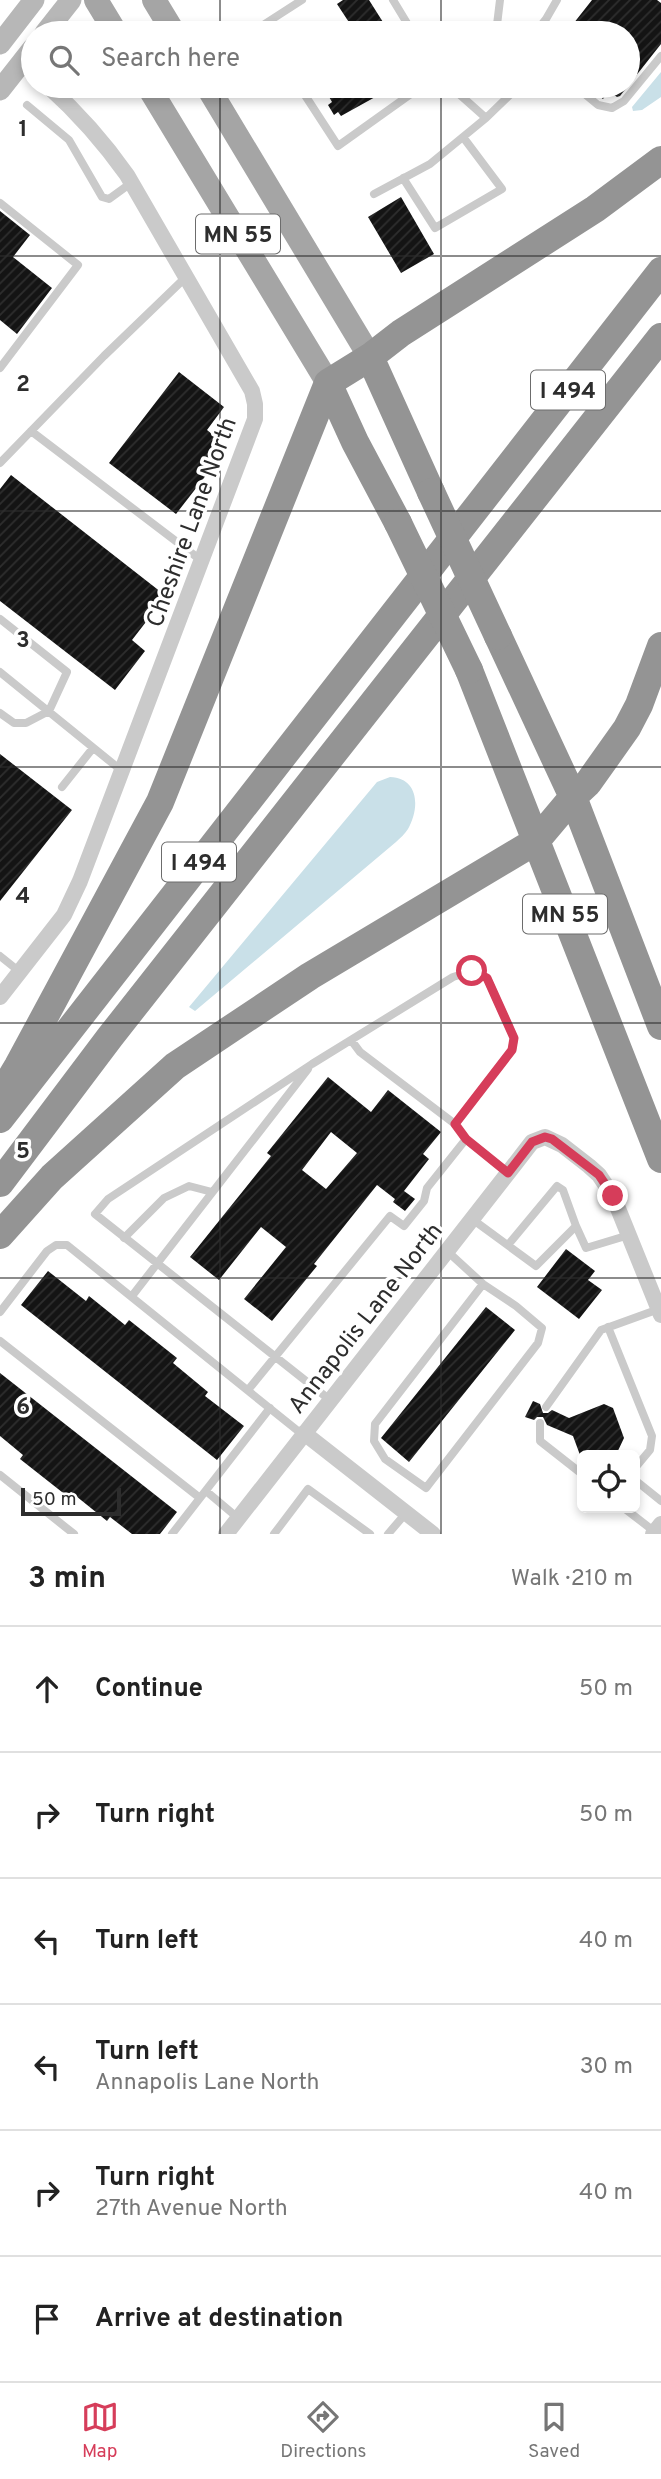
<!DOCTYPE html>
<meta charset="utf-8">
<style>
:root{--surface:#fff;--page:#f2f2f2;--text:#222;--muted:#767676;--line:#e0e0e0;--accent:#d63d5a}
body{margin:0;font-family:Overpass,sans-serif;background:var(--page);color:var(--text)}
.controls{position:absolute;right:21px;bottom:21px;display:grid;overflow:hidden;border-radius:10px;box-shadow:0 4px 10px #0003}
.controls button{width:63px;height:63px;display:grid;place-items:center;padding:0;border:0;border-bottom:2px solid var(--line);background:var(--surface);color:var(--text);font:35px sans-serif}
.scale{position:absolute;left:21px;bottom:18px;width:100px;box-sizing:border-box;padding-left:7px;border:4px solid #2d2d2d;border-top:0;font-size:19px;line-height:24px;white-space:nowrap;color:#2d2d2d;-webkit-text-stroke:5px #fff;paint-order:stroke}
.stop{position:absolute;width:21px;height:21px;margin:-16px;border:5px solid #d63d5a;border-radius:50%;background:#fff}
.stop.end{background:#d63d5a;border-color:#fff;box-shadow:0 2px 7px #0008}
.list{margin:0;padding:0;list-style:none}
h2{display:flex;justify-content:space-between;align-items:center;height:91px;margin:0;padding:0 28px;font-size:30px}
h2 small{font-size:23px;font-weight:400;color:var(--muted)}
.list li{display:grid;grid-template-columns:46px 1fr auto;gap:21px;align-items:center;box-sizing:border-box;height:126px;padding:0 28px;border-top:2px solid var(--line)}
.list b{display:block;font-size:26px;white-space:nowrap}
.list p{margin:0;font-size:23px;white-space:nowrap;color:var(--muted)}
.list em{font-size:23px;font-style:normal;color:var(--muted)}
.icon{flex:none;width:38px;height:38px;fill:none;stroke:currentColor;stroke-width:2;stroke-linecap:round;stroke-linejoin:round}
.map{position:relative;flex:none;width:661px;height:1534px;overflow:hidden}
.search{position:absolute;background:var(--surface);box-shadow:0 4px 10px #0003;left:21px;right:21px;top:21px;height:77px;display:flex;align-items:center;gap:18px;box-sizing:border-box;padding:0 24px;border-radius:38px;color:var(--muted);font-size:26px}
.sheet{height:847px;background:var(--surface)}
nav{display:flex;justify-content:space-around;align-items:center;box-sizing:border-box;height:98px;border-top:2px solid var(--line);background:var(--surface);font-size:19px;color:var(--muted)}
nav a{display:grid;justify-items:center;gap:4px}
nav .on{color:var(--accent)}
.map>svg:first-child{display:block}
.water{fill:#c9e0e8}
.building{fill:url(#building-hatch);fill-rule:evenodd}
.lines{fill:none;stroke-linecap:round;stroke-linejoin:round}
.lane{stroke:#cacaca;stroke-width:8}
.street{stroke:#cacaca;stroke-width:16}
.secondary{stroke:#b7b7b7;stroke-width:21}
.primary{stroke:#a5a5a5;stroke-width:24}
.highway{stroke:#949494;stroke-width:28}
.highway-bridge{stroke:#949494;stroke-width:28}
.route{stroke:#d63d5a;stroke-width:9}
.grid{fill:none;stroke:#2d2d2d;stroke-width:2;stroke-opacity:0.55}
.labels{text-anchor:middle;stroke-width:7;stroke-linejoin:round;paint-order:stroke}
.shield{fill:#fff;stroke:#6c6c6c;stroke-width:2}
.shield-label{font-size:23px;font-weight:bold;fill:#2d2d2d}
.street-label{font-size:24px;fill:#2d2d2d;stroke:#fff}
.grid-label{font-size:23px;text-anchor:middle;font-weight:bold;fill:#2d2d2d;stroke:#fff;stroke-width:7;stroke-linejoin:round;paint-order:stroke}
</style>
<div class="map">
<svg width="661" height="1534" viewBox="0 0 661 1534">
<defs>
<pattern id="building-hatch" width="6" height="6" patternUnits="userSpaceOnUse" patternTransform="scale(1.75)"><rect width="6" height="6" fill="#141414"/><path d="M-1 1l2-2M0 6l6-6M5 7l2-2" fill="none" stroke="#2e2e2e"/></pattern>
</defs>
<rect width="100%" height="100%" fill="#fff"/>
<path class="water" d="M 661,72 L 661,97 L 642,110 L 633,111 L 632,107 Z
M 390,777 C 419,778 420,808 408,829 C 405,834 400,838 396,842 L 195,1011 L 189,1007 L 377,782 Z"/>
<path class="building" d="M 343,0 L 369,0 L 388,30 L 381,33 L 356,33 L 337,4 Z
M 592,0 L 657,0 L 661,3 L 661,44 L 620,96 L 617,97 L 609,91 L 603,99 L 586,86 L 628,86 L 628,33 L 566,33 Z
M 342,86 L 395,86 L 341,116 L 338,112 L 334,115 L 328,105 L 332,102 L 328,95 Z
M 401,197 L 434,254 L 401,273 L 368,217 Z
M 0,211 L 30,235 L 13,257 L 52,288 L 17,334 L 0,320 Z
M 179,372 L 224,407 L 207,430 L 228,447 L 176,514 L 109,463 Z
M 11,475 L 166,596 L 132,640 L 145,651 L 115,690 L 0,601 L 0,489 Z
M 0,754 L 72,810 L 0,901 Z
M 328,1077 L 371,1112 L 388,1090 L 441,1132 L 423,1154 L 429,1159 L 404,1191 L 415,1199 L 405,1211 L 393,1202 L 395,1199 L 377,1185 L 314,1264 L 317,1266 L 272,1321 L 244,1299 L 286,1247 L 261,1227 L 219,1280 L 190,1257 L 271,1156 L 267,1153 ZM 331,1132 L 357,1153 L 326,1189 L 302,1170 Z
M 566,1249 L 595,1271 L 588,1280 L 602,1290 L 579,1319 L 537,1287 Z
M 48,1271 L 86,1301 L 89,1296 L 125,1325 L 129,1320 L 177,1358 L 173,1363 L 208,1392 L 205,1396 L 244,1426 L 217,1460 L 21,1305 Z
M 486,1307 L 515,1330 L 409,1462 L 381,1438 Z
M 0,1373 L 177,1512 L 160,1534 L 132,1534 L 110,1517 L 107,1521 L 71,1492 L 67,1496 L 20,1459 L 23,1455 L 0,1436 Z
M 533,1401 L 540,1404 L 543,1413 L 548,1413 L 552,1410 L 569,1418 L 604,1404 L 613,1408 L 624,1438 L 616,1455 L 580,1455 L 573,1436 L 547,1425 L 543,1417 L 537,1417 L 534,1420 L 525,1417 Z"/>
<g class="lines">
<path class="lane" d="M 393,0 L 413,33
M 264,33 L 260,27 L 302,0
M 496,33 L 500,0
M 535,33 L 546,19 L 557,0
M 299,86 L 338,146 L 422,86
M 575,86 L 598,105 L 612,108 L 624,101 L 661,56
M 27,105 L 69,140 L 102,197 L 109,199 L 131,183
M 486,118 L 519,86
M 403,178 L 435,228 L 502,189 L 463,137
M 374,194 L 430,164 L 486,118 L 450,86
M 0,203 L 78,265 L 0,368
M 31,431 L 202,561
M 0,463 L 104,356 L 186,277
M 0,619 L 67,672 L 49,711 L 26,723 L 14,723 L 0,713
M 0,672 L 122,771
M 62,787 L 93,748
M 0,956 L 20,972
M 351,1040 L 360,1052 L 455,1124
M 472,1219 L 536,1266 L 576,1226 L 563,1190 L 557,1186 L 508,1245
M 576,1226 L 586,1248 L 629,1235
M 124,1238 L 164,1198 L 189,1186 L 212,1192
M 447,1251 L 483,1284 L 516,1306 L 542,1328 L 538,1343 L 426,1488 L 385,1459 L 374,1441 L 375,1424 L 483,1284
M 132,1296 L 308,1069
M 0,1312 L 47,1251 L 56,1245 L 67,1245 L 303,1435
M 608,1327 L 652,1436 L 650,1450 L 635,1468
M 0,1341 L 200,1498
M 248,1390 L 390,1216 L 404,1226 L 424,1201 L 427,1188 L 466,1139
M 330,1400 L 95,1214 L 108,1199 L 312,1064 L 453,977 L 472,971 L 487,978 L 514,1038 L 512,1050 L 455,1124 L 466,1139 L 508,1173
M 546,1407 L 601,1330 L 659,1309
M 540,1423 L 540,1441 L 582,1474
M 0,1475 L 74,1534
M 635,1480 L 661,1501
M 206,1491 L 238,1518
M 624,1508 L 655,1532
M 172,1534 L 270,1408
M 274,1534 L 308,1489 L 370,1534
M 388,1534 L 406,1513"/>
<path class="street" d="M 0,997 L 64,915 L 80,881 L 255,419 L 255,404 L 252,391 L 127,175 C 103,141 78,113 48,86
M 304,1433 L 433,1534
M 226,1534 L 508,1173 L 532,1142 L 545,1137 L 562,1145 L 589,1166 L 599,1175 L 613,1196 L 661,1315
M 653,1534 L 661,1524"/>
<path class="secondary" d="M 45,33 L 71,0
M 0,44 L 34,0
M 0,90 L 33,48"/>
<path class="primary" d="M 96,0 L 116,33
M 154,0 L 174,33
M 148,86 L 328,383
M 207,86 L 370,357"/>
<path class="highway" d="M 370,357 L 431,492
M 328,383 L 355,442 L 398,523
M 498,636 L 573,797 L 661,1026
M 469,670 L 661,1159
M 0,1096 L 18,1066 L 160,802 L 328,383 L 370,357 L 401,333 L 595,209 L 661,160
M 0,1119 L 661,271
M 0,1183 L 110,1037 L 661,337
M 0,1235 L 52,1177 L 175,1066 L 310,976 L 536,841 L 573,797 L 588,783 L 627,728 L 639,705 L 661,646"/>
<path class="highway-bridge" d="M 431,492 L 498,636
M 398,523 L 469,670"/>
</g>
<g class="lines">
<path class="route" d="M 472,971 L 487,978 L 514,1038 L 512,1050 L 455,1124 L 466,1139 L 508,1173 L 532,1142 L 545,1137 L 552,1139 L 599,1175 L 613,1196"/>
</g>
<path class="grid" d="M 220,0 L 220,33M 441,0 L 441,33M 220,86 L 220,1534M 441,86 L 441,1534M 0,256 L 661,256M 0,511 L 661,511M 0,767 L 661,767M 0,1023 L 661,1023M 0,1278 L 661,1278"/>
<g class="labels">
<g class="shield">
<rect x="196" y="214.5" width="84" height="39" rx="5"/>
<rect x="531" y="370.5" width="74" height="39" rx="5"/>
<rect x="162" y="842.5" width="74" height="39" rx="5"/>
<rect x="523" y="894.5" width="84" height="39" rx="5"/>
</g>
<g class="shield-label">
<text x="238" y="242">MN 55</text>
<text x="568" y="398">I 494</text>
<text x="199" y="870">I 494</text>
<text x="565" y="922">MN 55</text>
</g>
<g class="street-label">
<text transform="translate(191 522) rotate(-70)" y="8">Cheshire Lane North</text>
<text transform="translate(365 1318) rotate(-52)" y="8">Annapolis Lane North</text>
</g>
</g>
<g class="grid-label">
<text x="23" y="136">1</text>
<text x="23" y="391">2</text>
<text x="23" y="647">3</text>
<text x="23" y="903">4</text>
<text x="23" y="1158">5</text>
<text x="23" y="1414">6</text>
</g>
</svg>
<div class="controls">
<button><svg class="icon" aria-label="locate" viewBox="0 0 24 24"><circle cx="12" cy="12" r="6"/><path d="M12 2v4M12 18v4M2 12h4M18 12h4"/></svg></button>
</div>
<div class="scale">50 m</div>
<div class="stop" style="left:472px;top:971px"></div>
<div class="stop end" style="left:613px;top:1196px"></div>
<div class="search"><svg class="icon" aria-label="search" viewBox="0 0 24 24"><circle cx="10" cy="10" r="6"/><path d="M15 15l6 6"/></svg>Search here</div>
</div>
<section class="sheet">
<h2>3 min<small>Walk · 210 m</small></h2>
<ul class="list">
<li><svg class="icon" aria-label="ahead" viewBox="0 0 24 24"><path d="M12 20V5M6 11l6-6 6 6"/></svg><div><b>Continue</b></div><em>50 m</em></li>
<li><svg class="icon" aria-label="right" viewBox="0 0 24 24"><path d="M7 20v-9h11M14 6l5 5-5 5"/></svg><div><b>Turn right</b></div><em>50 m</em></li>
<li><svg class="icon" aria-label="left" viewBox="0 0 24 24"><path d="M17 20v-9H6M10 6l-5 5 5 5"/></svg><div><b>Turn left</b></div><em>40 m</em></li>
<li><svg class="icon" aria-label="left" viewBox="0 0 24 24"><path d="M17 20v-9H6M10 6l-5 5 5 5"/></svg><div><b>Turn left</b><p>Annapolis Lane North</p></div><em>30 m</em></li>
<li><svg class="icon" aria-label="right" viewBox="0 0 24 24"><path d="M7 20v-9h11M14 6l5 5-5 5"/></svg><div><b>Turn right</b><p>27th Avenue North</p></div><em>40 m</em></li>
<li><svg class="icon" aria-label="arrive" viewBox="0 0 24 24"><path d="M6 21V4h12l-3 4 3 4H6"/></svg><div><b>Arrive at destination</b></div></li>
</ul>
</section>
<nav>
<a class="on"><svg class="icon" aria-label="map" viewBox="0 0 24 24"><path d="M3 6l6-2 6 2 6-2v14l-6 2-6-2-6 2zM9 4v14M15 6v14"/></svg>Map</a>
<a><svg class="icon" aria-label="directions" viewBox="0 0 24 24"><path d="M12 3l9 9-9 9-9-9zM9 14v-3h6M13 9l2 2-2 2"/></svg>Directions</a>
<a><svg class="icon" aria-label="saved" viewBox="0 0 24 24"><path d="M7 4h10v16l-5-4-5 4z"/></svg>Saved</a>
</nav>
